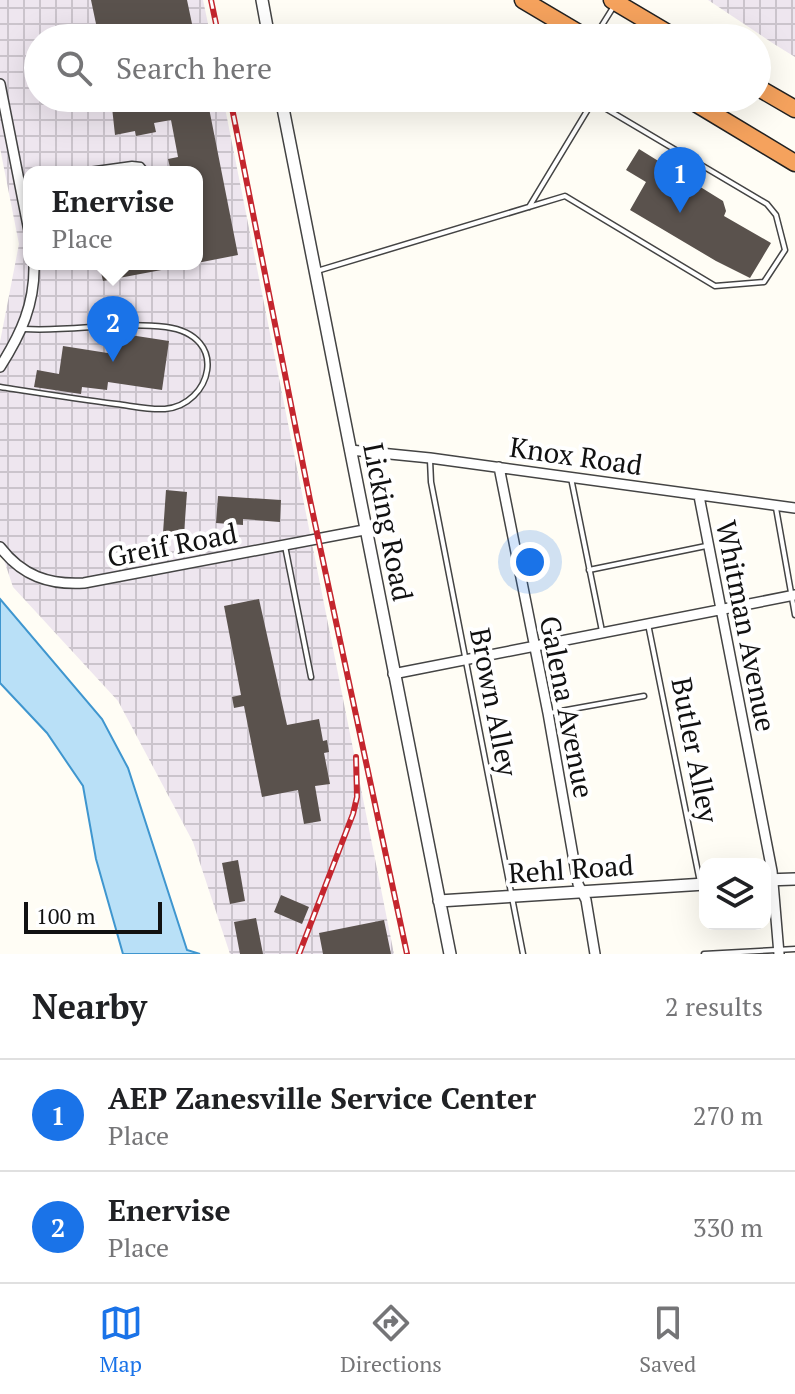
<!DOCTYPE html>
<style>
:root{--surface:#fff;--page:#f6f6f6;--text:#202124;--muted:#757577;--line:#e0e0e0;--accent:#1a73e8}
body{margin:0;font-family:"PT Serif",serif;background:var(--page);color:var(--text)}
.controls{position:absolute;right:24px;bottom:24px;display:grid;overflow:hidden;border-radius:16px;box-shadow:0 8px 32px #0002}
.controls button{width:72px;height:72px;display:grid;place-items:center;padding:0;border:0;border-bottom:2px solid var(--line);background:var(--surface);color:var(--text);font:40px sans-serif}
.scale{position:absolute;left:24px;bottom:20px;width:138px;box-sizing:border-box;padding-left:8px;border:4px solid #111;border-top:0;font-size:22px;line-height:28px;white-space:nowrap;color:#111;-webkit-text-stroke:6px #fff;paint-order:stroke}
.you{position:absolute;left:530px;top:562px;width:28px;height:28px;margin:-20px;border:6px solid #fff;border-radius:50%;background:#1a73e8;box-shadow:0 0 0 12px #1a73e833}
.badge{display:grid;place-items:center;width:52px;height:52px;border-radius:50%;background:var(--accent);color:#fff;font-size:26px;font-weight:700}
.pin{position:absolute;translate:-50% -66px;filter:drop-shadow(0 2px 4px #0008)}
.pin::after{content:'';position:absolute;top:42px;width:28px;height:24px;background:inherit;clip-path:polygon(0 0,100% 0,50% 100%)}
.popup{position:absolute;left:23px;top:166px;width:180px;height:104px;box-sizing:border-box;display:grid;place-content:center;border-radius:16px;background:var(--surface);filter:drop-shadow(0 2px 6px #0005);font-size:26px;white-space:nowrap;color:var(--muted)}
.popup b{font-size:30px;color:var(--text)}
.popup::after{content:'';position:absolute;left:50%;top:100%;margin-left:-16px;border:16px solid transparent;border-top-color:var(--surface)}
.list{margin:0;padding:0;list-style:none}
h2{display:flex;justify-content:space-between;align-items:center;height:104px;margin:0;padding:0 32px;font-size:34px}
h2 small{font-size:26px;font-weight:400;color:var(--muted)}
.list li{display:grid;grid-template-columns:52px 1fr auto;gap:24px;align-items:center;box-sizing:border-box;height:112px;padding:0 32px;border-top:2px solid var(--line)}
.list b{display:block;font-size:30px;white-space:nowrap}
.list p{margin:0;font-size:26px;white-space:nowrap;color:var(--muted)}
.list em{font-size:26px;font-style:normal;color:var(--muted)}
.icon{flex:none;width:44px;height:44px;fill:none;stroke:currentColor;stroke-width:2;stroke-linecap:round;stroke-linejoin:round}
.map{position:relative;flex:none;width:795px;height:954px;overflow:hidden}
.search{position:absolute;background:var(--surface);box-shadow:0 8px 32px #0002;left:24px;right:24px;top:24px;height:88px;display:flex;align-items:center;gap:20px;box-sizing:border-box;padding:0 28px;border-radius:44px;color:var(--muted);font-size:30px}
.sheet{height:328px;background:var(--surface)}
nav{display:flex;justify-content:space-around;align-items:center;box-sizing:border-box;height:112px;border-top:2px solid var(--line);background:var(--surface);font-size:22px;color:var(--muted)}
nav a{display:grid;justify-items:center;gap:4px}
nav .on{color:var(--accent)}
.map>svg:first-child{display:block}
.industrial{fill:url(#industrial-grid);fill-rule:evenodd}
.water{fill:#b9e0f7;stroke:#3f96cf;stroke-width:2}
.building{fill:#5a524d}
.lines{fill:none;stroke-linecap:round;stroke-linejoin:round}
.service-casing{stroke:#444;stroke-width:7}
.minor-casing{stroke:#444;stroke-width:12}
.tertiary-casing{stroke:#444;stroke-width:14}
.motorway-casing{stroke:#222;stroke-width:19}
.service{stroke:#fff;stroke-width:4}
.minor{stroke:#fff;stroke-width:9}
.tertiary{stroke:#fff;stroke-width:11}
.motorway{stroke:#f5a25d;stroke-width:16}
.rail-casing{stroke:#c4262e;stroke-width:6}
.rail{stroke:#fff;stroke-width:3;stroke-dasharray:9;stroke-linecap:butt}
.labels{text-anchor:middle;stroke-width:8;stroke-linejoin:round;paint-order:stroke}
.street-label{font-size:28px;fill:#111;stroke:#fff}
</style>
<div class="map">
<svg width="795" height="954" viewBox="0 0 795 954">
<defs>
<pattern id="industrial-grid" width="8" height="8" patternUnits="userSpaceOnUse" patternTransform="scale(2)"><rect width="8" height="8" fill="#eee6ef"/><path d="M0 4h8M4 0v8" fill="none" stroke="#cbc4cc"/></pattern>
</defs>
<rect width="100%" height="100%" fill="#fffdf5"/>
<path class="industrial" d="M 0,0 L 203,0 L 211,38 L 38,38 L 38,98 L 223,98 L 394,954 L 230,954 L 193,842 L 118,701 L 13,587 L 0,548 L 0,342 L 19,244 L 0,148 ZM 29,172 L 197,172 L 197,264 L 29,264 Z
M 708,0 L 795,0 L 795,57 L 774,44 Z"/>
<path class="water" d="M 0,599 L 102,719 L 128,768 L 187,950 L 200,954 L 123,954 L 96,859 L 83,786 L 47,733 L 0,683 Z"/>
<path class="building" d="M 91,0 L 187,0 L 195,38 L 99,38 Z
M 111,98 L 207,98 L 238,255 L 197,263 L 197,172 L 171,172 L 168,159 L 178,157 L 171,120 L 154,123 L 156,132 L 136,136 L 135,131 L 115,135 Z
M 639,149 L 723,201 L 726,211 L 724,216 L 771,243 L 750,278 L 716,261 L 630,210 L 646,182 L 626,170 Z
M 99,264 L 171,264 L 172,268 L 103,281 Z
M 117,333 L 169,341 L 162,390 L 108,382 L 107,390 L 82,387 L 81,394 L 34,387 L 37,370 L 59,374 L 63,346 L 114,354 Z
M 166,490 L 187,492 L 184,534 L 163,533 Z
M 218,496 L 281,500 L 280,522 L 243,519 L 243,525 L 216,523 Z
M 259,599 L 287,725 L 319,719 L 323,741 L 327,740 L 329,752 L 324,753 L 330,784 L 315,786 L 321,821 L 304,824 L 298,790 L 262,797 L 244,706 L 234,708 L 232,697 L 241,695 L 224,606 Z
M 238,860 L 245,901 L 230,904 L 222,863 Z
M 281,895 L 309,907 L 302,924 L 274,912 Z
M 256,918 L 263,954 L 240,954 L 234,922 Z
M 384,920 L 391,954 L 323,954 L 319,933 Z"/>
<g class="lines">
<defs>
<path id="service" d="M 594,38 L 614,6
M 74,172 L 132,164 L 141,165 L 147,172
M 317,271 L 565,196 L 715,286 L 764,282 L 785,250 L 776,215 L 767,204 L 593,101 L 529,207
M 0,387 C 39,393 77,399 116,404 C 132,406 149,410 165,409 C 211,405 231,336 166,327 C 119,321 71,332 24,329
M 430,460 L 431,482 L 523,954
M 571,478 L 602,631
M 776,508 L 795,615
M 285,546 L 311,677
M 589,570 L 706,546
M 648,624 L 700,882
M 550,713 L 644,696
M 704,954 L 795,949"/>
<path id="minor" d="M 0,84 L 29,231
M 0,367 C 21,334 35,304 34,264
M 350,450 L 430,458 L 795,508
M 499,467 L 548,713 L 578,884 L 586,900 L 595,954
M 699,496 L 772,871 L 779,954
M 0,547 C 22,576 49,585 84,583 L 364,530
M 393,674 L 795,595"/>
<path id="tertiary" d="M 262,0 L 269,38
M 281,98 L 450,954
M 765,880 L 795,879
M 439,901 L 705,884"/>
<path id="motorway" d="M 523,0 L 587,38
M 612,0 L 676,38
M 757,87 L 795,109
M 687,98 L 795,163"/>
</defs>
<use href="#service" class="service-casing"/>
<use href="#minor" class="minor-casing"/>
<use href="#tertiary" class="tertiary-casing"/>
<use href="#motorway" class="motorway-casing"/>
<use href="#service" class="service"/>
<use href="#minor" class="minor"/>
<use href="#tertiary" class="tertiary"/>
<use href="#motorway" class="motorway"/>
<defs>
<path id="rail" d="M 211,0 L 219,38
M 230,98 L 310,500 L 407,954
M 299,954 L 353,814 L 357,797 L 356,757"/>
</defs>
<use href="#rail" class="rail-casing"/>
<use href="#rail" class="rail"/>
</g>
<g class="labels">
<g class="street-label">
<text transform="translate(576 456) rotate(8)" y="10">Knox Road</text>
<text transform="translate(388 522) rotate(79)" y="10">Licking Road</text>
<text transform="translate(172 545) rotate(-11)" y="10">Greif Road</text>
<text transform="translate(746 626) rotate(79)" y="10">Whitman Avenue</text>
<text transform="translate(494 702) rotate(79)" y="10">Brown Alley</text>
<text transform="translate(567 707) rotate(79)" y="10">Galena Avenue</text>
<text transform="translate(695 750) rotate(79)" y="10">Butler Alley</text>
<text transform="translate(571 869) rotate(-4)" y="10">Rehl Road</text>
</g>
</g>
</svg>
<div class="controls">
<button><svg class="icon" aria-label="layers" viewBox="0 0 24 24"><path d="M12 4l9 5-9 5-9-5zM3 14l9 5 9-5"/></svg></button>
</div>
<div class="scale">100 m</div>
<div class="you"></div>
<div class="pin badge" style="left:680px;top:213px">1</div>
<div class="pin badge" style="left:113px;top:362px">2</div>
<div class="popup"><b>Enervise</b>Place</div>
<div class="search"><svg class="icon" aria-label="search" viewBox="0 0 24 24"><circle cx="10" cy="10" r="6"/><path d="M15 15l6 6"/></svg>Search here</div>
</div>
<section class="sheet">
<h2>Nearby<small>2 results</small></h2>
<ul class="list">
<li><span class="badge">1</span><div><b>AEP Zanesville Service Center</b><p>Place</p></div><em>270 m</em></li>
<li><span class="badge">2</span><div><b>Enervise</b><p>Place</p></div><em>330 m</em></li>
</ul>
</section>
<nav>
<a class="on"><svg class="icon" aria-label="map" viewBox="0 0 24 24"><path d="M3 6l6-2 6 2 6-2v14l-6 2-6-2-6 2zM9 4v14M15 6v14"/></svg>Map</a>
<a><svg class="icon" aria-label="directions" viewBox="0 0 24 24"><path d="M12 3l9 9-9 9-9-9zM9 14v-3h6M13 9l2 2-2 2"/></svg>Directions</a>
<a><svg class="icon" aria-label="saved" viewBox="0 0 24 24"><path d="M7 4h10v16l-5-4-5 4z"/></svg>Saved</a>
</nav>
